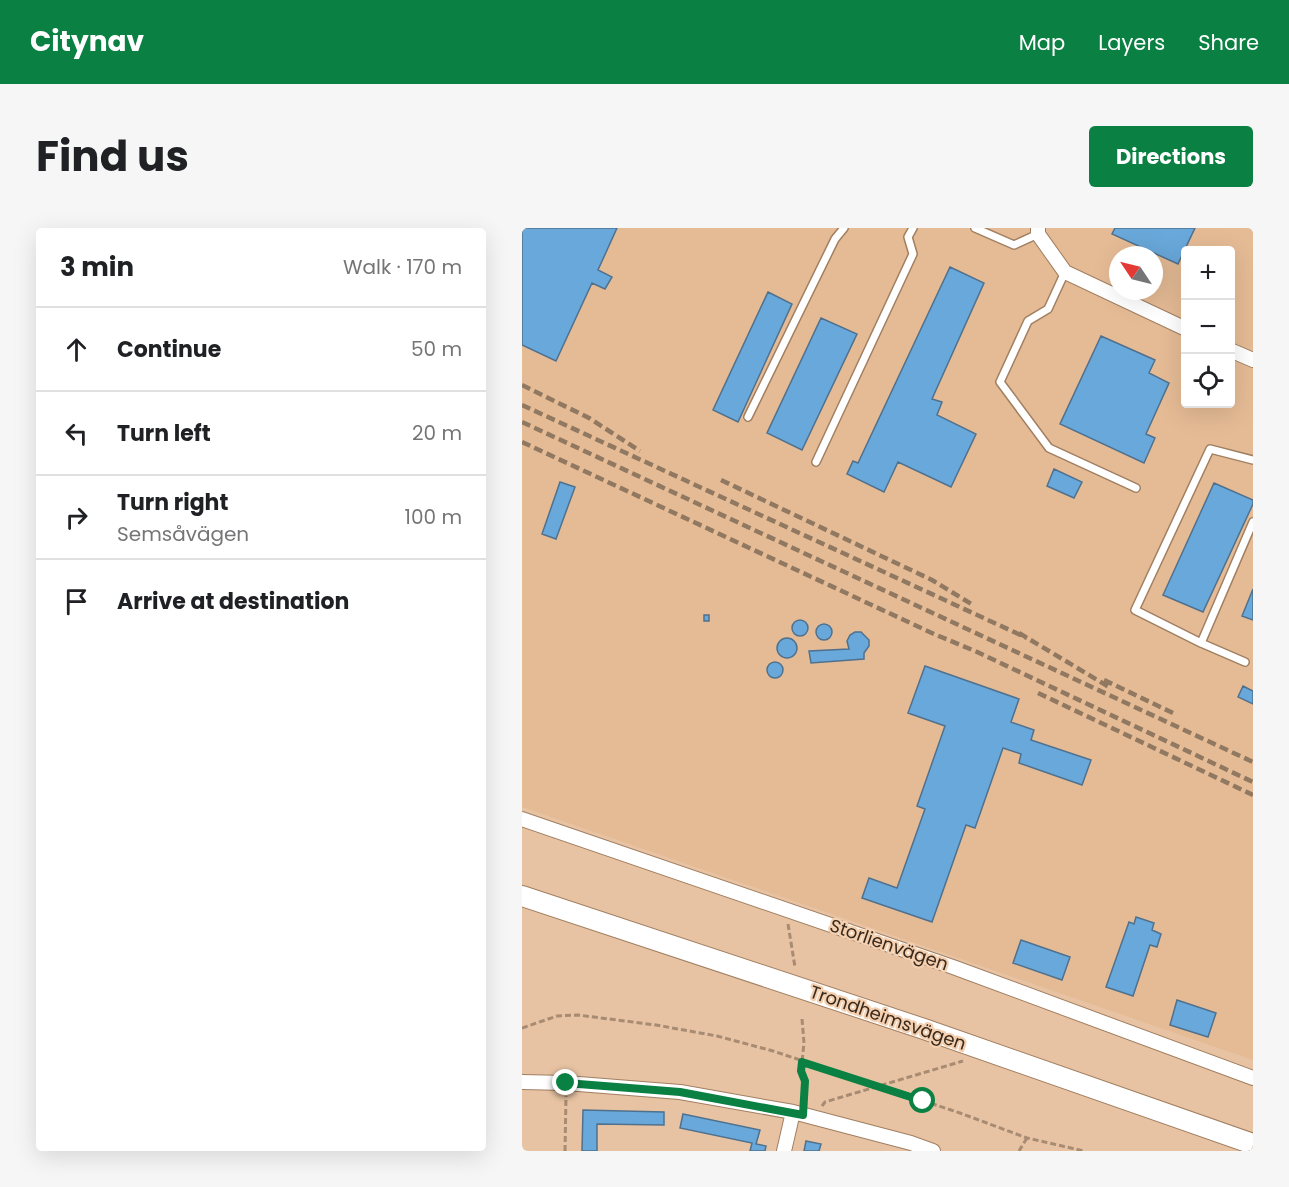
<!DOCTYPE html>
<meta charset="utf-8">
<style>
:root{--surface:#fff;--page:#f6f6f6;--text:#202124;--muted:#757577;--line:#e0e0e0;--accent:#0b8043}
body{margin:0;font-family:Poppins,sans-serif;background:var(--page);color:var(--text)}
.controls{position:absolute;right:18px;top:18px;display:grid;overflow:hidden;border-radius:6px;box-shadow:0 6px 24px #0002}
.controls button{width:54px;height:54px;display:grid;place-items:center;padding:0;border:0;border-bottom:2px solid var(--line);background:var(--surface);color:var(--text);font:30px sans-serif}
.compass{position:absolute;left:587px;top:18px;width:54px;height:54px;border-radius:50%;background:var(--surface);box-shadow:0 6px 24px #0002;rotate:305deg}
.stop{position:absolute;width:18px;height:18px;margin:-14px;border:4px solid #0b8043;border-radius:50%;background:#fff}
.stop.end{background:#0b8043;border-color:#fff;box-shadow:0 2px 6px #0008}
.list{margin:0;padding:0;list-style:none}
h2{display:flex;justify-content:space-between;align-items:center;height:78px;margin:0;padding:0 24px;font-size:26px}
h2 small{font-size:20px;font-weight:400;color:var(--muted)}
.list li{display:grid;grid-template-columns:39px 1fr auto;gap:18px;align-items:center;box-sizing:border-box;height:84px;padding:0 24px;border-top:2px solid var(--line)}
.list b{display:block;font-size:22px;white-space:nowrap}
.list p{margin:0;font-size:20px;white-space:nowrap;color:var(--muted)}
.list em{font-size:20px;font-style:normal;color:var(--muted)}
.icon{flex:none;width:33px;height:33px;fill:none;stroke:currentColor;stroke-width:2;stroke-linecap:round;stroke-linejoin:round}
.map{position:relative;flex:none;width:731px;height:923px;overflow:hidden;border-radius:6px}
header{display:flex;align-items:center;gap:36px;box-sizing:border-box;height:84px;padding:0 30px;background:var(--accent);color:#fff}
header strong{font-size:28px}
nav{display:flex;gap:33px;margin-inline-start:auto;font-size:21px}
.intro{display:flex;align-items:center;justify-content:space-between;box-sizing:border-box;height:144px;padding:0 36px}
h1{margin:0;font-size:42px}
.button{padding:15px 27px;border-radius:6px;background:var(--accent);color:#fff;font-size:21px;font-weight:700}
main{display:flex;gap:36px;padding:0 36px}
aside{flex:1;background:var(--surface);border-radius:6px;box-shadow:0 6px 24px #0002}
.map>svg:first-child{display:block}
.built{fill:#e5bb95;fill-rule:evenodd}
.building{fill:#69a8da;stroke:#4f718e;stroke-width:1.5}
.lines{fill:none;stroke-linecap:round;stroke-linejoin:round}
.lane-casing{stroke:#a17f61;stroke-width:10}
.street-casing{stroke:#a17f61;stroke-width:16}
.secondary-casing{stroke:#a17f61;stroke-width:22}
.path{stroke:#a78b72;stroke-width:3;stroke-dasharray:6 3;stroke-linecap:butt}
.lane{stroke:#fff;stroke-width:7}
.street{stroke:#fff;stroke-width:14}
.secondary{stroke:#fff;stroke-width:20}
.rail{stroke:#917861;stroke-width:4.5;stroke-dasharray:9 4.5;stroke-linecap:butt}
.route{stroke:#0b8043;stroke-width:8}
.labels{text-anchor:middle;stroke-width:4.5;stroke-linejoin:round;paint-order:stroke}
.street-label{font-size:18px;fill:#382a1d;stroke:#f5d0b0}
</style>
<header>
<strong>Citynav</strong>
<nav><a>Map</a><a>Layers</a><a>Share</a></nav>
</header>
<div class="intro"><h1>Find us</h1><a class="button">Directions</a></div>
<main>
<aside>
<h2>3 min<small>Walk · 170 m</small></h2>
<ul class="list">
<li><svg class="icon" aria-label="ahead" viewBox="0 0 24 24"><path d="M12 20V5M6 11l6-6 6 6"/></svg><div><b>Continue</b></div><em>50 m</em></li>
<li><svg class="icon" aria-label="left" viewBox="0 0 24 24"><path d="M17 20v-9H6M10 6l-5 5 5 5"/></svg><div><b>Turn left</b></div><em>20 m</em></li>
<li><svg class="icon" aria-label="right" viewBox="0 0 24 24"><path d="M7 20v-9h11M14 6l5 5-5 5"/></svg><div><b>Turn right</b><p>Semsåvägen</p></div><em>100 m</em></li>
<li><svg class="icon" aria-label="arrive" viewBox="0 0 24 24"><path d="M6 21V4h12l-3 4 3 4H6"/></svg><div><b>Arrive at destination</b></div></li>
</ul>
</aside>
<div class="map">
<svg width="731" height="923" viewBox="0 0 731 923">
<rect width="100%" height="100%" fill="#e7c3a3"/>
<path class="built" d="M 0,0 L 731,0 L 731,832 L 0,579 ZM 664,22 L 708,22 L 708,176 L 664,176 ZM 596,27 L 632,27 L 632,63 L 596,63 Z"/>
<path class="building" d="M 0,0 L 95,0 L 76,42 L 90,49 L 83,61 L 70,55 L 34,133 L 0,117 Z
M 593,0 L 673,0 L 656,36 L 590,6 Z
M 428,39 L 462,55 L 410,171 L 420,174 L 415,187 L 454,206 L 429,259 L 376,234 L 362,264 L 325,246 L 331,233 L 336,235 Z
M 246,64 L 270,76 L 216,194 L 191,182 Z
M 299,90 L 335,106 L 280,222 L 245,205 Z
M 579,108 L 633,132 L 627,145 L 647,155 L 624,206 L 633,210 L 622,235 L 538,196 Z
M 532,241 L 560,254 L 552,270 L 525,258 Z
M 38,254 L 53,259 L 34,311 L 20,306 Z
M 692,255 L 731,272 L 731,276 L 681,384 L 641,367 Z
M 731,361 L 731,392 L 720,388 Z
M 182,387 L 187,387 L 187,393 L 182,393 Z
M270 400a8 8 0 1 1 16 0a8 8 0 1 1-16 0Z
M294 404a8 8 0 1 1 16 0a8 8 0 1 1-16 0Z
M 333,404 L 339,404 L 347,412 L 347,418 L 342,425 L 342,431 L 289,435 L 287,423 L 327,421 L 325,413 L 328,407 Z
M255 420a10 10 0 1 1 20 0a10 10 0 1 1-20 0Z
M245 442a8 8 0 1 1 16 0a8 8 0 1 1-16 0Z
M 403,438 L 497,471 L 489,494 L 512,502 L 509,512 L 569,532 L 560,557 L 497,535 L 499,526 L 481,520 L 453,600 L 444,597 L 410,694 L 340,670 L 347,650 L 375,660 L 403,581 L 395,578 L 423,498 L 386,485 Z
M 721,458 L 731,463 L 731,476 L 716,469 Z
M 614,689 L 632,695 L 630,702 L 639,706 L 635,719 L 628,717 L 611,768 L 584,759 L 607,694 L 612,696 Z
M 499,712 L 548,729 L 540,752 L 491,735 Z
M 655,772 L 694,785 L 686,809 L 648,797 Z
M 61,882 L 142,884 L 142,897 L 75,896 L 75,923 L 60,923 Z
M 161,886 L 238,902 L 234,916 L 244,918 L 243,923 L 228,923 L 230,915 L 158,900 Z
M 284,913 L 299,916 L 297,923 L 282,923 Z"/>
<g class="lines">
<defs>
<path id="lane" d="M 453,0 L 492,17 L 516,6
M 543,44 L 526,81 L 506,93 L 478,154 L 527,220 L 614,260
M 226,189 L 313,11 L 322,0
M 294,234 L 391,26 L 386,9 L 391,0
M 679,415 L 613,382 L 688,221 L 731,232
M 723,434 L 679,415 L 731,294"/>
<path id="street" d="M 516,0 L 516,6 L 543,44 L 664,101
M 708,122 L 731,132
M 0,591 L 431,739 L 731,850
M 0,854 L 44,855 L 158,864 L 271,884 L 389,915 L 411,923
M 262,923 L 271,884"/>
<path id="secondary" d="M 0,668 L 402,801 L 731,916"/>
</defs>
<use href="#lane" class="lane-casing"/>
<use href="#street" class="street-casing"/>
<use href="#secondary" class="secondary-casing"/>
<path class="path" d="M 266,696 L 273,739
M 280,791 L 282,815 L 279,843 L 283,853 L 282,873
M 0,800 L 35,788 L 56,787 L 134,797 L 195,808 L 251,823 L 438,885 L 505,910 L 562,923
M 300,878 L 303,874 L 441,833
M 43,923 L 44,868
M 497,923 L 505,910"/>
<use href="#lane" class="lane"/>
<use href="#street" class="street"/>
<use href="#secondary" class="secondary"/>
<path class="rail" d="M 0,157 L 67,190 L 118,223
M 0,177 L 505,410
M 0,194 L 731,534
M 0,214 L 412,406 L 453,423 L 731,554
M 199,252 L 410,352 L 451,377
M 497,405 L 587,459
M 582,452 L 651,485
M 516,465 L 731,567"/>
</g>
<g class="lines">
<path class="route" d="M 44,855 L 158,864 L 281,887 L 283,853 L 279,843 L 280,834 L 401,873"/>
</g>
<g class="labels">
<g class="street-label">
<text transform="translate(367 717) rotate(19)" y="6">Storlienvägen</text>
<text transform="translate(366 790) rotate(19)" y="6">Trondheimsvägen</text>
</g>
</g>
</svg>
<div class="controls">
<button>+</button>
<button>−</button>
<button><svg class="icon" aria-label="locate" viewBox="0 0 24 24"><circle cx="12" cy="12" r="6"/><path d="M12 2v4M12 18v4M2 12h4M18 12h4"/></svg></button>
</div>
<svg class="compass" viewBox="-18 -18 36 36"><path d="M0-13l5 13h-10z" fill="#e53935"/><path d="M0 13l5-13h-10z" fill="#757577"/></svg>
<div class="stop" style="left:401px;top:873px"></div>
<div class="stop end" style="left:44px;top:855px"></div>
</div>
</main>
